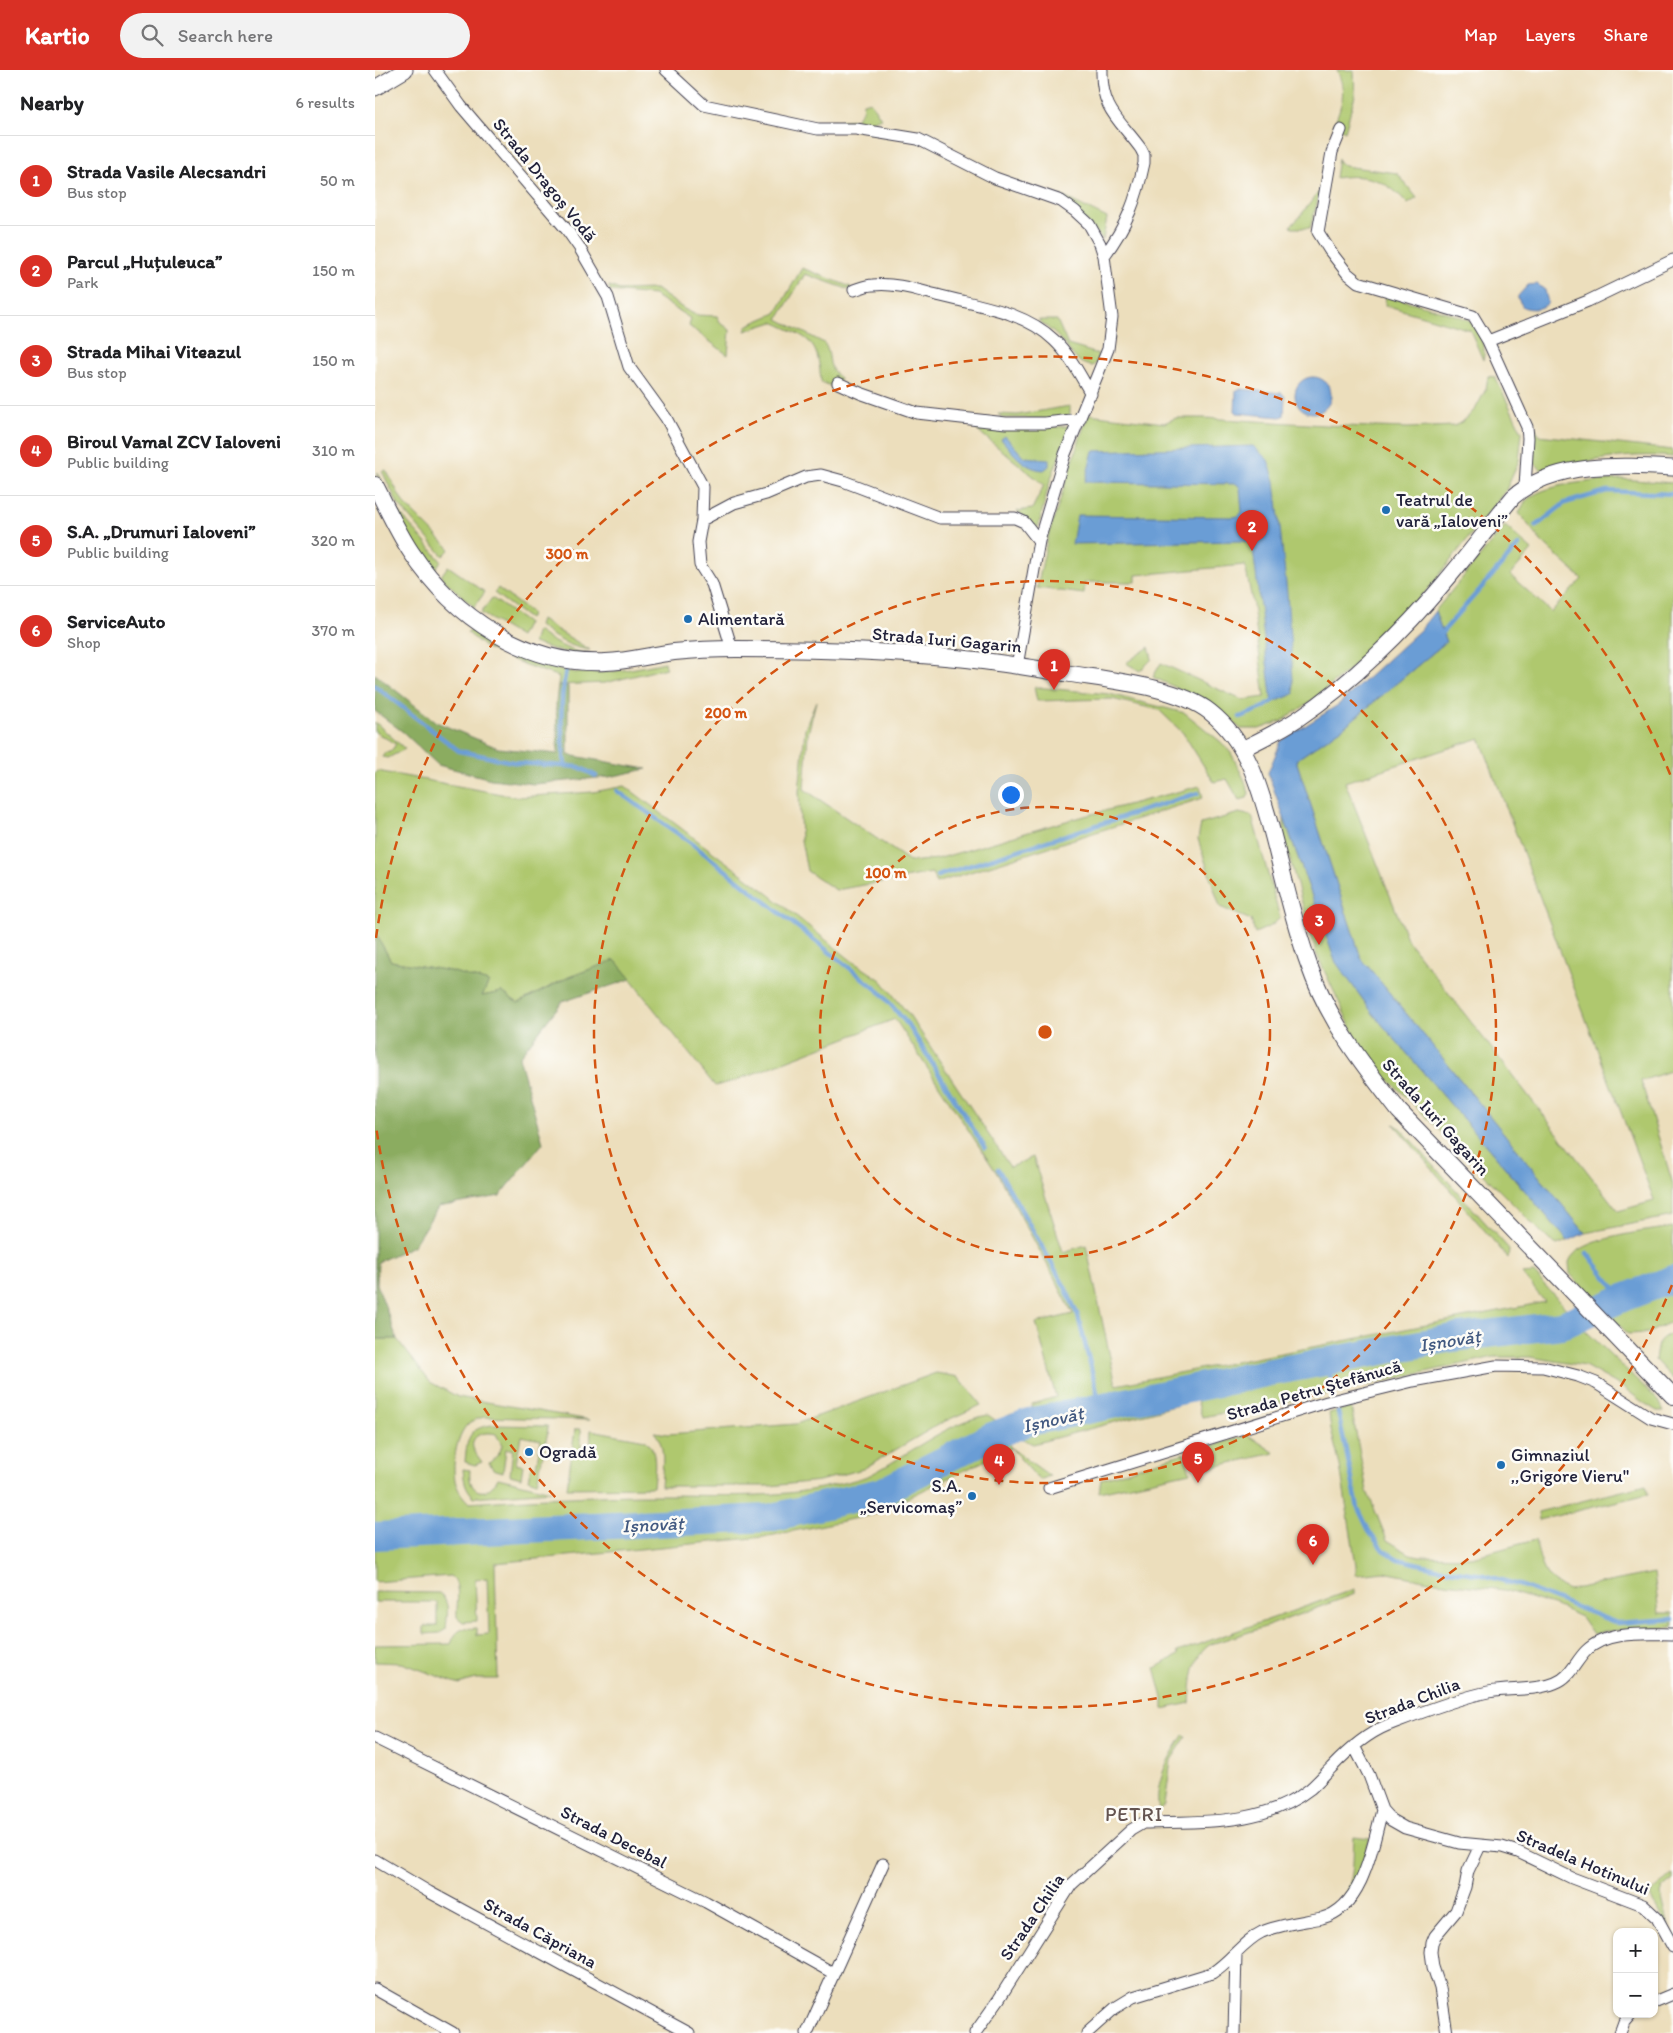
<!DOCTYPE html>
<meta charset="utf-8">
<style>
:root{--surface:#fff;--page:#f2f2f2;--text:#202124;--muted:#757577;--line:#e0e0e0;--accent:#d93025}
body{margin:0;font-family:Itim,sans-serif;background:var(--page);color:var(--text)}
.controls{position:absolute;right:15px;bottom:15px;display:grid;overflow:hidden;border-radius:10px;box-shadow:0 1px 4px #0004}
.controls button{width:45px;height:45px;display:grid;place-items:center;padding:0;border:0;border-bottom:1px solid var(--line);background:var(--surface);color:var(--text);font:25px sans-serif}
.you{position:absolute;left:635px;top:724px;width:18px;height:18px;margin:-12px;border:4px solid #fff;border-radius:50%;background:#1a73e8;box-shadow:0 0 0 8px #1a73e833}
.badge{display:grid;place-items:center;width:32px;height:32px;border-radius:50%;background:var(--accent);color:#fff;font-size:16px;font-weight:700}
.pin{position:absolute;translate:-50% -41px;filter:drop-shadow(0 1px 2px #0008)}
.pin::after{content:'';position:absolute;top:26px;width:18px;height:15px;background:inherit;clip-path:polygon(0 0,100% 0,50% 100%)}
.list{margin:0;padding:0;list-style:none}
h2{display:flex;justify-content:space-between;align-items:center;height:65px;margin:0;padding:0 20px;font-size:21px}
h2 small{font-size:16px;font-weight:400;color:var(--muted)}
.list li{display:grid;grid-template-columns:32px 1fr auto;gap:15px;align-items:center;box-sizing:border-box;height:90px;padding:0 20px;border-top:1px solid var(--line)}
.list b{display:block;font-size:19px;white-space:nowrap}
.list p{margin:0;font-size:16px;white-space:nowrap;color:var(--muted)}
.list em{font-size:16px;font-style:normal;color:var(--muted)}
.icon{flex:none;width:28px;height:28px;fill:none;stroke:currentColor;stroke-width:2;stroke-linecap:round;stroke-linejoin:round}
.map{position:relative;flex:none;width:1298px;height:1963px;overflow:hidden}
header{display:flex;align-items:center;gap:30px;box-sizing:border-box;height:70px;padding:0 25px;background:var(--accent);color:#fff}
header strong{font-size:24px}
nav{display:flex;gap:28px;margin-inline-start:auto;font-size:18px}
.search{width:350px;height:45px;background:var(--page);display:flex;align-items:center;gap:12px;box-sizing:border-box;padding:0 18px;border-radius:28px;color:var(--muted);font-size:19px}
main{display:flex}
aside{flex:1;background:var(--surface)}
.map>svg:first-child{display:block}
.green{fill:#afc86e;stroke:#687554;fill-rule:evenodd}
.forest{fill:#8bac61;stroke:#56674e}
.water{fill:#6a9dd5;stroke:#466088}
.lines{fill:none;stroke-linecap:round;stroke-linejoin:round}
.stream{stroke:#6a9dd5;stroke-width:4.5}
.river{stroke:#6a9dd5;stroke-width:28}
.minor-casing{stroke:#403e4e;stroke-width:13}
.tertiary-casing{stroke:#403e4e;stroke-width:17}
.secondary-casing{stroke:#403e4e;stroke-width:18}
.minor{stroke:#fff;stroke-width:11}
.tertiary{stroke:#fff;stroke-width:15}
.secondary{stroke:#fff;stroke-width:16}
.ring{fill:none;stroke:#d45411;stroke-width:2.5;stroke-dasharray:9 6}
.poi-dot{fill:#1f6fb2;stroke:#fdfcf7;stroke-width:2}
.labels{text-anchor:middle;stroke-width:5;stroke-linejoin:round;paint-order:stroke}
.street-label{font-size:18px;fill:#22223b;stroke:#fdfcf7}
.poi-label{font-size:18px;fill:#22223b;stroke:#fdfcf7;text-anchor:start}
.water-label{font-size:19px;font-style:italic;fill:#425980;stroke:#fdfcf7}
.quarter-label{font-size:20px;letter-spacing:1px;fill:#645450;stroke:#fdfcf7}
.centre{fill:#d45411;stroke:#fdfcf7;stroke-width:2.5}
.ring-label{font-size:15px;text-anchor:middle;font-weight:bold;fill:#d45411;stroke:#fdfcf7;stroke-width:5;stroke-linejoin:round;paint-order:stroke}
</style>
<header>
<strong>Kartio</strong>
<div class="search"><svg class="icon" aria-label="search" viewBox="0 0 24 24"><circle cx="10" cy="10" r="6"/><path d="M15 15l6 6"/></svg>Search here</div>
<nav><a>Map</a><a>Layers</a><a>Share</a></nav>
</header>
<main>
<aside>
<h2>Nearby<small>6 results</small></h2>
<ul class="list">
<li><span class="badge">1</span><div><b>Strada Vasile Alecsandri</b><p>Bus stop</p></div><em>50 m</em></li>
<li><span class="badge">2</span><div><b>Parcul „Huțuleuca”</b><p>Park</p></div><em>150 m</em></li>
<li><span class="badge">3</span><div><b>Strada Mihai Viteazul</b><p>Bus stop</p></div><em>150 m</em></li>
<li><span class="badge">4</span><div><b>Biroul Vamal ZCV Ialoveni</b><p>Public building</p></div><em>310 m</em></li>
<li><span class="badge">5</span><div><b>S.A. „Drumuri Ialoveni”</b><p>Public building</p></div><em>320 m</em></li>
<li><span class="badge">6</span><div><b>ServiceAuto</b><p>Shop</p></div><em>370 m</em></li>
</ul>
</aside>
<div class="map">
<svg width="1298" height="1963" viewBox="0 0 1298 1963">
<rect width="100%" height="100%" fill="#fdfcf7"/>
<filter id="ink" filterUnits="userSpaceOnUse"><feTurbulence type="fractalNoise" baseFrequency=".02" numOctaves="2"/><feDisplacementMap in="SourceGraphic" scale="10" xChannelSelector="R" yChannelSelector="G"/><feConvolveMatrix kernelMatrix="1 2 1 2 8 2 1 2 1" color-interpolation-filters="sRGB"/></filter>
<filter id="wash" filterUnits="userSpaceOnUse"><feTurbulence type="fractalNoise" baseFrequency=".0096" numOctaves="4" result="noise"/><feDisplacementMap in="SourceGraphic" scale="20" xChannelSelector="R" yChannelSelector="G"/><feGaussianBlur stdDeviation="1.12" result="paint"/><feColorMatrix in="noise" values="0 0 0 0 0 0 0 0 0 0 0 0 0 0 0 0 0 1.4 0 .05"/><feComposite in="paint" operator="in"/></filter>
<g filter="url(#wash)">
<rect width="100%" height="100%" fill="#ecdebc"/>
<path class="green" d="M 962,0 L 978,0 L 979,2 L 980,25 L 970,61 L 959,55 C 967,33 972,22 962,0 Z
M 495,31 L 506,48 C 489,56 467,59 450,52 L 481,49 L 487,41 L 488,33 Z
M 963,88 L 964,92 L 969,96 L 1022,103 L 1042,128 L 1033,134 C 1012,110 992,103 960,108 Z
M 946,119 L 935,158 L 917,158 L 916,155 L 922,150 Z
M 685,125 L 732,148 L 728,169 Z
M 427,198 L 476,217 L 475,220 L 430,204 L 403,249 L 449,273 C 458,286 450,297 465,308 L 461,318 L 446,312 C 443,269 435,269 398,252 L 370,261 L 373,255 L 401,243 Z
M 234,216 L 245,220 L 281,219 L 309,239 L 321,245 L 342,246 L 345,252 L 355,260 L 353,285 L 314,256 L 316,249 L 279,225 L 235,221 Z
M 1011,225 C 1024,229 1089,246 1095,251 C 1104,260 1112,278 1108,290 L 1095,260 L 1010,235 Z
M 663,250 L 682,250 L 693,275 L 723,284 L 721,293 L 718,296 C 700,295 696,280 685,269 C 679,262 670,256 663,250 Z
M 1113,306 L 1120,307 L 1147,362 L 1144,391 L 1131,420 L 1054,518 L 976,598 L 935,632 L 907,651 L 884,659 L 866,659 L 840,636 L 778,607 L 786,593 L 867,630 L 890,627 L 878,535 L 870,495 L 761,505 L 761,512 L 710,512 L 709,524 L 662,518 L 673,467 L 713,344 L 789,353 L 801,348 L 829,348 L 966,356 L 1033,358 L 1080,356 L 1091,349 L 1101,338 L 1111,319 Z
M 695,336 L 695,346 L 670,349 L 627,348 L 623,344 L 642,345 Z
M 1156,348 L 1164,365 L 1298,380 L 1298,387 C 1253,382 1210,392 1167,400 L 1158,392 L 1159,366 Z
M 592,352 C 628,357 661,359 696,356 L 675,411 L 663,458 L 642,441 L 657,439 L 669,415 Z
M 11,400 L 28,432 L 75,479 L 68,486 L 23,434 L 7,401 Z
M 2,402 L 18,435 L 66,491 L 59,501 L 31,462 L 1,403 Z
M 1245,409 L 1298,413 L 1298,1000 L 1266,1011 L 1298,1114 L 1298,1146 L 1210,1163 L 986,888 L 921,690 L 969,657 L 1071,572 L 1060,541 L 1130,456 L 1157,480 L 1135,505 L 1176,542 L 1207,509 L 1166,471 L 1144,443 C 1146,440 1148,435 1150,432 C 1166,413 1221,411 1245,409 ZM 1105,668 L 1279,1130 L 1279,1131 L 1243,1141 L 1033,871 L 970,712 Z
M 73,496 L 110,522 L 99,537 L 68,509 L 66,506 Z
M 123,518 L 157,544 L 154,549 L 119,523 Z
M 117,528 L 152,553 L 145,567 L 106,543 Z
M 166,550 L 215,580 C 196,578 178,567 164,556 Z
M 100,560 C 127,579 177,603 210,603 C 237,603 264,598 290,592 L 291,598 L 230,613 L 183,615 L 184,607 L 148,594 L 111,578 L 92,562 Z
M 162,561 C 183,576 197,582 223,586 L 184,581 L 158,573 Z
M 774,577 L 777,589 L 765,601 L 751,593 Z
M 659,617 L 734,624 L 810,643 L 846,672 L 856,683 L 869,709 L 874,723 L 872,728 L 864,730 L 852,709 L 839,712 L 808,663 L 784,640 L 737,629 L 662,631 Z
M 441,631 L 433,664 L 429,719 L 536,792 L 562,789 L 698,749 L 825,716 L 828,728 L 561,813 L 557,803 L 461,820 L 432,801 L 426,770 L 424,722 L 430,659 Z
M 0,652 L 30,679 L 13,688 L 7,687 L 9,683 L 17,680 L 21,674 L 0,662 Z
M 2,701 L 142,727 L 218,722 L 250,716 L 395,825 L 477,891 L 506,910 L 535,946 L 635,1097 L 658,1087 L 688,1182 L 711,1175 L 741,1315 L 1170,1232 L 1147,1204 L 1159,1203 L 1212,1262 L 1284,1331 L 1289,1341 L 1282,1341 L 1269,1333 L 1249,1318 L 1210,1296 L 1155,1287 L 1119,1287 L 951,1324 L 827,1347 L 822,1330 L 658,1374 L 644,1367 L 634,1345 L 658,1338 L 657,1334 L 681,1327 L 661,1253 L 698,1244 L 679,1207 L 623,1105 L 520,949 L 359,1011 L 340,1016 L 240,890 L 194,907 L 143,933 L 127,922 L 107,926 L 113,912 L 75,901 L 16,891 L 0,862 L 0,703 Z
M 864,743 L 877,746 L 905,848 L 896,856 L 880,863 L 876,850 L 845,837 L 823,769 L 826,754 Z
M 909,748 L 960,890 L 999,945 L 1193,1171 L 1182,1175 L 1174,1170 L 1005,1001 L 980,966 L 941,883 L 909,768 Z
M 1019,1054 L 1025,1058 L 1134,1179 L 1133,1188 Z
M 1298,1157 L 1298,1251 L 1273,1263 L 1253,1264 L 1195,1204 C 1195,1201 1194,1195 1194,1192 C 1202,1167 1275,1161 1298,1157 Z
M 1298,1263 L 1298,1309 L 1280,1290 C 1283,1274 1281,1269 1298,1263 Z
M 0,1269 L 22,1269 L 55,1312 L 83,1327 L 215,1350 L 109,1347 C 103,1349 96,1350 92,1355 C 81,1366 76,1398 81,1414 C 84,1422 88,1427 94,1433 C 159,1428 223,1425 288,1425 C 343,1425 401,1429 455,1416 C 467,1413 483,1410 495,1405 C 532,1386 572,1352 613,1345 L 623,1352 L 636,1378 L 675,1406 L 664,1410 L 636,1378 L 497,1445 L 389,1467 L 120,1493 L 123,1609 L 100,1609 L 84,1614 L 27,1593 L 0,1592 L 0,1575 L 76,1574 C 82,1558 86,1559 102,1558 L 102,1565 L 114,1564 L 112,1508 L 100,1509 L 102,1551 L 88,1552 L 82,1547 C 81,1535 87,1513 75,1506 L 0,1512 Z
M 561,1303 L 584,1307 L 606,1335 L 566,1353 L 488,1399 L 444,1411 L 395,1416 L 286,1416 C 287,1398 292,1376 279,1362 L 293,1364 L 421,1354 Z
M 976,1337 L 992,1421 L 1012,1470 L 1035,1484 L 1045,1486 L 1097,1487 L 1160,1470 C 1167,1496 1168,1510 1194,1520 L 1279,1503 L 1284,1543 L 1298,1543 L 1298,1557 L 1243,1560 L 1218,1564 L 1206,1547 L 1181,1536 L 1129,1520 L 1054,1511 L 1009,1502 L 981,1505 L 981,1495 L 965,1396 L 956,1360 L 954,1343 Z
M 117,1355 L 173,1356 L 172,1366 L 162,1412 L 153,1409 L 156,1396 L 161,1397 L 166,1370 L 146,1366 L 141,1393 L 148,1395 L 146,1408 L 135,1405 L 138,1379 L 131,1379 L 128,1402 L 118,1399 L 114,1393 C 121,1387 125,1384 127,1375 L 121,1364 C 111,1361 95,1364 98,1378 C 100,1383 104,1388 107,1392 L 100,1395 L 90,1392 C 92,1370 92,1358 117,1355 Z
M 200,1359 L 206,1359 L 206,1380 L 215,1381 L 216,1360 L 270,1370 C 284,1380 279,1402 278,1417 L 192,1418 Z
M 873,1365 L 900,1383 L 824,1400 L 822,1380 Z
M 809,1383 L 815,1402 L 724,1422 L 726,1409 Z
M 88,1399 L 95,1400 C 92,1423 112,1430 123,1408 L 176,1421 L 99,1427 C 90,1418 89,1411 88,1399 Z
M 1271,1415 L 1273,1424 L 1164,1450 L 1163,1442 Z
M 980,1519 L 980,1524 L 890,1557 L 836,1574 C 816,1586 817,1612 815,1633 L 788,1639 L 788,1628 L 780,1598 L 803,1585 L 802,1582 Z
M 0,1522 L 64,1523 C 76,1532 72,1545 71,1559 L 65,1563 L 49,1564 L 49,1556 L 62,1556 L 62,1532 L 0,1532 Z
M 809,1664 L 811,1667 L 796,1690 L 790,1734 L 784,1740 C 778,1713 795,1685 809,1664 Z
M 979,1767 L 995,1769 C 988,1791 980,1832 954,1839 C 982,1820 977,1798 979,1767 Z
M 1298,1804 L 1298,1810 L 1288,1818 L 1286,1824 L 1294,1857 L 1278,1833 L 1275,1824 Z"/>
<path class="forest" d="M 0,604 L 61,652 L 123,678 L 183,684 L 181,632 L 183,615 L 193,616 L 193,685 L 272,699 L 234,707 L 159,714 L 116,709 L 63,695 L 28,662 L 0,641 Z
M 0,862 L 16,891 L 75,901 L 114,912 L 107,926 L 127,922 L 143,933 L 194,907 L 240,890 L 256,909 L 187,932 L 144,987 L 168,1073 L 125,1126 L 63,1137 L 38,1176 L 3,1192 L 2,1214 L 22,1269 L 0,1269 Z"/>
<path class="water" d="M 1162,214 L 1170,220 L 1173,233 C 1166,240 1157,240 1148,237 L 1143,229 L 1143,226 L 1153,215 Z
M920 325a18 18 0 1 1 36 0a18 18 0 1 1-36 0Z
M 865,319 L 907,323 L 910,327 L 909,346 L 905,347 L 862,343 L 860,341 L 861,320 Z
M 630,366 L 649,387 L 674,389 L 674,396 L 669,400 C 649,399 639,384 626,369 Z
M 878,376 L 893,390 L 900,411 L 912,523 L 919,624 L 897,633 L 878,479 L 875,474 L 869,471 L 697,474 L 702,445 L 858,447 L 863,446 L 867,442 L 865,418 L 862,414 L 710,412 L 718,381 Z
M 1060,541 L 1071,572 L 969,657 L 921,690 L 986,888 L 1210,1163 L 1193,1171 L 999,945 L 960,891 L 893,703 L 906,671 L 963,635 L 1045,560 Z"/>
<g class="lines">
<path class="stream" d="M 1161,456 L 1190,433 L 1232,421 L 1298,424
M 1063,567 L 1144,475
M 0,616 L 84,681 L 143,693 L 204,697 L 221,706
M 865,647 L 888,638 L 901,629
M 190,696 C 186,663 184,633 191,600
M 242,721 L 316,773 L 505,922 L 534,956 L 610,1078
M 562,806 L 823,723
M 623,1099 L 690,1217 L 703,1246 L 726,1338
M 1212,1183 L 1248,1228
M 952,1291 L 958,1318
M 963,1342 L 983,1438 L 995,1463 L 1008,1480 L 1023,1489 L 1061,1498 L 1108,1505 L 1147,1516 L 1242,1553 L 1298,1549"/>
<path class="river" d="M 0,1466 L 394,1448 L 506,1422 L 617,1366 L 654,1352 L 896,1302 L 1077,1268 L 1187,1255 L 1248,1228 L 1298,1209"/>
</g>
</g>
<g filter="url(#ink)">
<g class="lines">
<defs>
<path id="minor" d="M 60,0 L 86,36 L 192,160 L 204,177 L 233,227 L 254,297 L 291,348 L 328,417 L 327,450 L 323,472 L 325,495 L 337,514 L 357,579
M 291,0 L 329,35 L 443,59 L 481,59 L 543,69 L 620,108 L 686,131 L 700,141 L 714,154 L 725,174 L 729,186
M 966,60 L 957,82 L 943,162 L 955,181 L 972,203 L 983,212 L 1098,246 L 1113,271 L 1152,357 L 1153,368 L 1150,417
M 479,220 C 485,218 492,215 498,215 C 520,212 545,221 566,226 C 604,236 649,241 679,270 C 695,285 705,305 716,324
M 1113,271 L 1213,231 L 1298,190
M 463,313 L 485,323 L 542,343 L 631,353 L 670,353 L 705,349
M 327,450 L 359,433 L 391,424 L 431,407 L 446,405 L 468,411 L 565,448 L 640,448 L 649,452 L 664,471
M 642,596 L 664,471 L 690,384 L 733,279 L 737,247 L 729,186 C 752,155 761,131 769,93 L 769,85 L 766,79 C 745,50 726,40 727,0
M 674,1418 L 952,1332 L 1038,1311 L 1121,1296 L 1168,1297 L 1203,1306 L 1221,1313 L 1276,1348 L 1298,1354
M 0,1668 L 331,1832 L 458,1903
M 979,1676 L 994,1705 L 1007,1740 L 1016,1750 L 1030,1758 L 1084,1773 L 1127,1777 L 1143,1782 L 1197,1808 L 1268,1835 L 1282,1848 L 1298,1877
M 0,1790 L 54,1822 L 314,1963
M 0,1919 L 78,1963
M 1279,1932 L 1298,1924
M 432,1963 L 508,1794
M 600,1963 L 624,1929 L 696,1815 L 756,1760 L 768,1753 C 824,1751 887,1757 935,1719 C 942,1713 949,1705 956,1698 C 972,1681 991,1664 1013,1655 C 1042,1644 1083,1628 1113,1622 C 1135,1618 1160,1621 1180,1613 C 1196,1607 1200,1592 1211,1581 C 1232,1560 1271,1564 1298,1564
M 712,1963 L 740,1938 L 758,1927 L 837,1903 C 856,1891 868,1871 887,1862 C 905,1854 928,1852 947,1848 C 988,1838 998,1775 1007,1740
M 859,1963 L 861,1884
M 1072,1963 L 1065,1918 L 1058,1897 L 1056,1882 L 1057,1873 L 1060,1866 L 1081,1841 L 1090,1817 L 1093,1801 L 1105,1776
M 1245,1963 L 1249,1952 L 1256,1944"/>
<path id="tertiary" d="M 0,18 L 30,0
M 867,679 C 887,669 906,660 924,648 C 976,613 1029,561 1069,513 C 1093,485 1115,455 1138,427 C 1180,391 1246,395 1298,398"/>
<path id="secondary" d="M 0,415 C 12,438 22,461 36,482 C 79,547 151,596 231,592 C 254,591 276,585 299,582 C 319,580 340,579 361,579 C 434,579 508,581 581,588 C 617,591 654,598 690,603 C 731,610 802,616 835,642 C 873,672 885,718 897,762 C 909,807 918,852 934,895 C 953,950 988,995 1024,1041 L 1298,1326"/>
</defs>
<use href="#minor" class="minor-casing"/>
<use href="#tertiary" class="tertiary-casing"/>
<use href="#secondary" class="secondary-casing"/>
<use href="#minor" class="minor"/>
<use href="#tertiary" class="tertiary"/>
<use href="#secondary" class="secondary"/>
</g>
</g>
<g class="ring">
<circle cx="670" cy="962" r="225"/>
<circle cx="670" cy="962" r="451"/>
<path d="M1297 1215A676 676 0 0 1 1 1056M1 868A676 676 0 0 1 1297 709"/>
</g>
<g class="poi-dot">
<circle cx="1011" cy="440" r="5"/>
<circle cx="313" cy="549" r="5"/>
<circle cx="154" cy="1382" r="5"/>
<circle cx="1126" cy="1395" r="5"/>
<circle cx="597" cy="1426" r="5"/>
</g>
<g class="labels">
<g class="street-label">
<text transform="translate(170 110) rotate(51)" y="6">Strada Dragoș Vodă</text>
<text transform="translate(572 570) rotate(5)" y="6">Strada Iuri Gagarin</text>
<text transform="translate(1061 1047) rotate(48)" y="6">Strada Iuri Gagarin</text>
<text transform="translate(939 1320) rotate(-16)" y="6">Strada Petru Ştefănucă</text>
<text transform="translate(1037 1631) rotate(-21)" y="6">Strada Chilia</text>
<text transform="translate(239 1767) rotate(27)" y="6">Strada Decebal</text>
<text transform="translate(1208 1792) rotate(23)" y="6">Stradela Hotinului</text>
<text transform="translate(657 1847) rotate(-56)" y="6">Strada Chilia</text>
<text transform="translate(165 1863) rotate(29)" y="6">Strada Căpriana</text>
</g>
<g class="poi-label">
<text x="1021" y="436">Teatrul de<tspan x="1021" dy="21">vară „Ialoveni”</tspan></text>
<text x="323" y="555">Alimentară</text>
<text x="164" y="1388">Ogradă</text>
<text x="1136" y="1391">Gimnaziul<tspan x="1136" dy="21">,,Grigore Vieru"</tspan></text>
<text x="587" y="1422" text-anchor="end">S.A.<tspan x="587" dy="21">„Servicomaș”</tspan></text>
</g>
<g class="water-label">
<text transform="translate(1075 1270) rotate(-9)" y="7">Ișnovăț</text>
<text transform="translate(678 1349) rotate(-13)" y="7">Ișnovăț</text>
<text transform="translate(278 1454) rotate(-3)" y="7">Ișnovăț</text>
</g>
<g class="quarter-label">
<text x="759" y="1751">PETRI</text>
</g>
</g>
<circle cx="670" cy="962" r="8" class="centre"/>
<g class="ring-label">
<text x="192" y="489">300 m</text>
<text x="351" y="648">200 m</text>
<text x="511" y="808">100 m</text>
</g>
</svg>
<div class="controls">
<button>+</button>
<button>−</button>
</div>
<div class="you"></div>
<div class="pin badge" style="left:679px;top:620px">1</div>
<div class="pin badge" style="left:877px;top:481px">2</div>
<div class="pin badge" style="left:944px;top:875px">3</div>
<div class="pin badge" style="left:624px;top:1415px">4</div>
<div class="pin badge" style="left:823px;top:1413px">5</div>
<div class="pin badge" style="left:938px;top:1495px">6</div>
</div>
</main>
